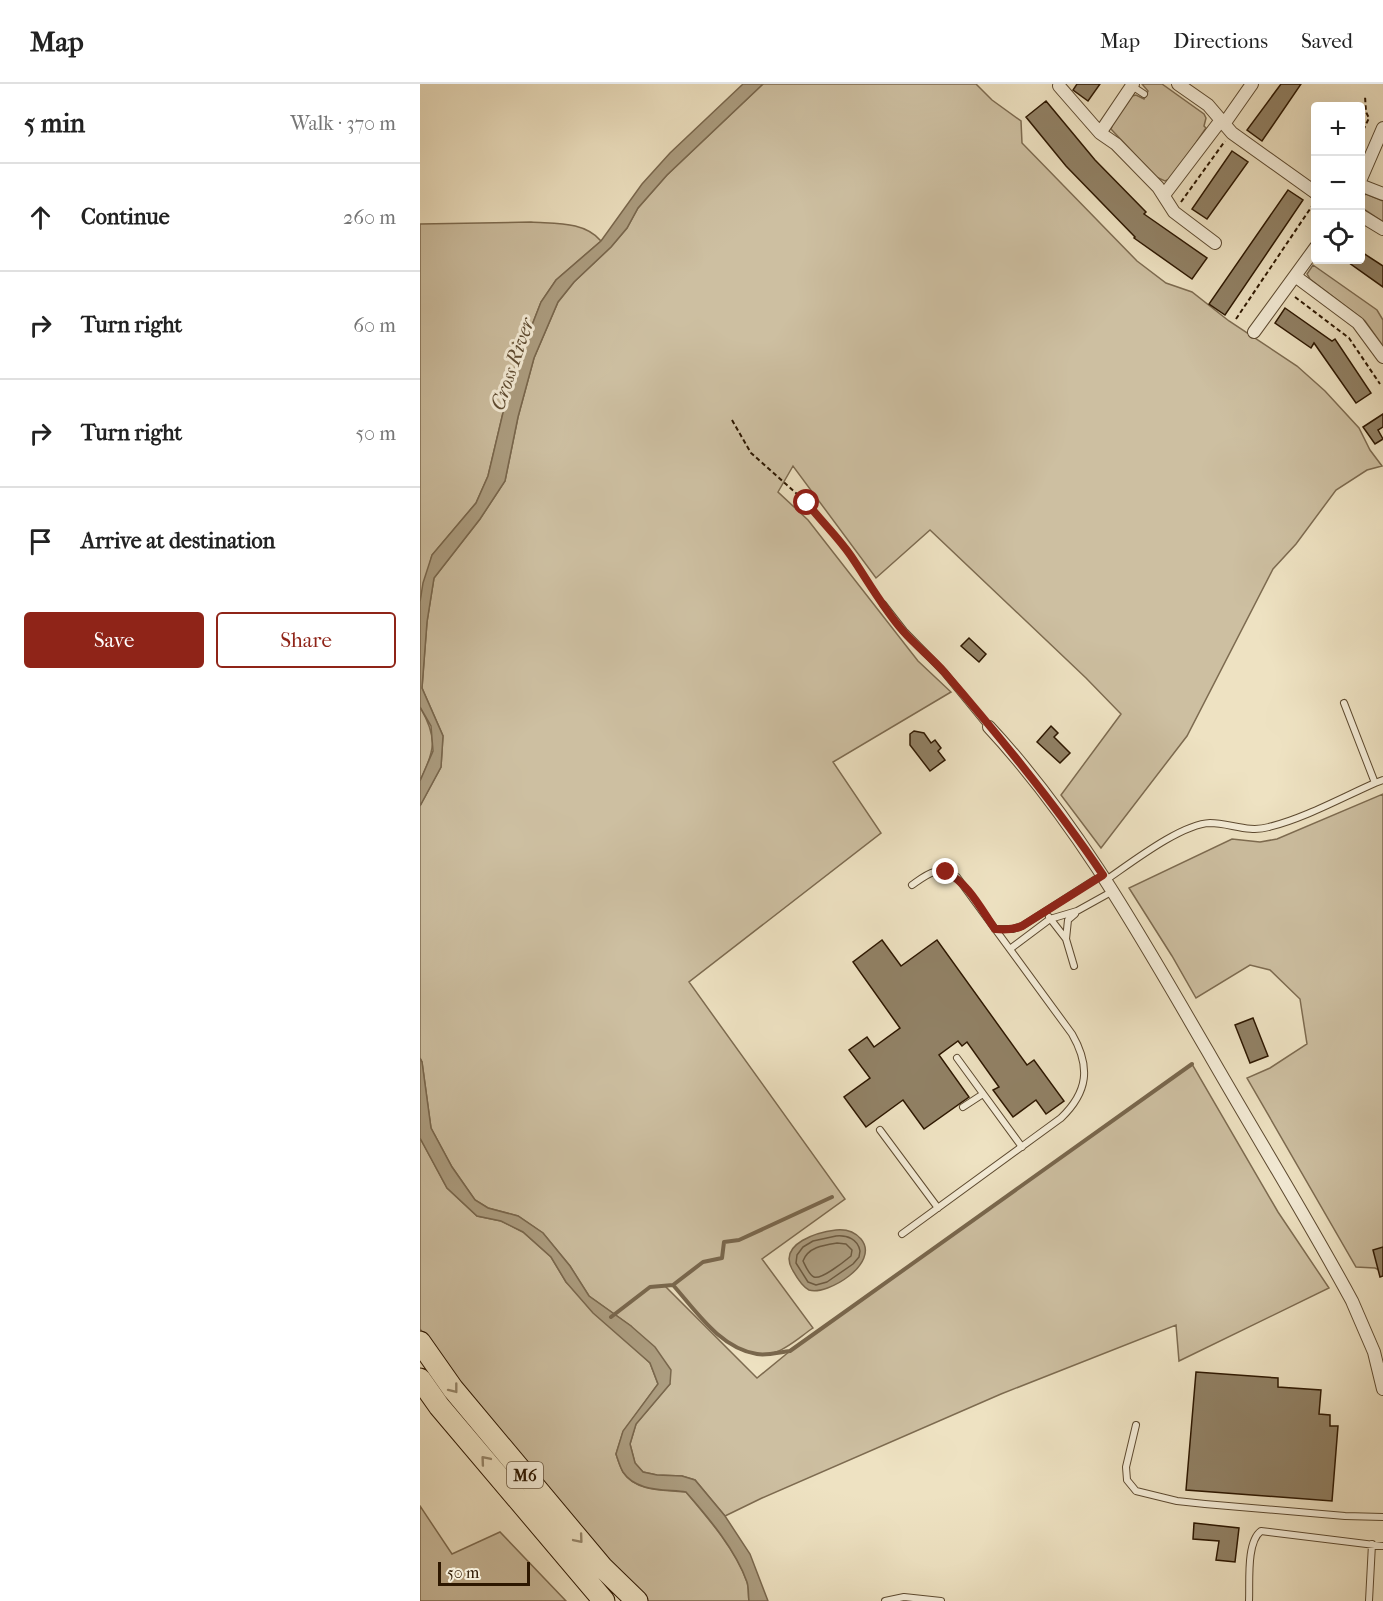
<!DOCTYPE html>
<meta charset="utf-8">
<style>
:root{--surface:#fff;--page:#f6f6f6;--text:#222;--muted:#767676;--line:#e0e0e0;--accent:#8f2418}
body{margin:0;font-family:"IM FELL French Canon",serif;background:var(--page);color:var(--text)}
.controls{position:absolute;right:18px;top:18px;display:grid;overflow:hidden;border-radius:6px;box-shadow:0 6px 24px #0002}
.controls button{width:54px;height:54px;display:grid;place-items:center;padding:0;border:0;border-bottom:2px solid var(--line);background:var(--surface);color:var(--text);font:30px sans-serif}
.scale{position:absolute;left:18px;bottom:15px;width:92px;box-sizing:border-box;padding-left:6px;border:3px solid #2d1700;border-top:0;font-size:16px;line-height:21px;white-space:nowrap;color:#2d1700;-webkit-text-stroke:4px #f4ecd7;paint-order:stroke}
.stop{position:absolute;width:18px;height:18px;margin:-14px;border:4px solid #8f2418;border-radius:50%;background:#fff}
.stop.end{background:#8f2418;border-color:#fff;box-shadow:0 2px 6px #0008}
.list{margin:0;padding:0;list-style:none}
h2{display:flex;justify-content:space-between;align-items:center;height:78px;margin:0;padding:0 24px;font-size:26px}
h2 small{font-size:20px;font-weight:400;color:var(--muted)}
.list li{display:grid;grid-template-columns:39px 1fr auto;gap:18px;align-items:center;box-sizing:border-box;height:108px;padding:0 24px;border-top:2px solid var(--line)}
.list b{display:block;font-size:22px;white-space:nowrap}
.list em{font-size:20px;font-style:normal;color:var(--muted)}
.actions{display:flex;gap:12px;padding:18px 24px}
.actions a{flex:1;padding:14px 0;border:2px solid var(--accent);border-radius:6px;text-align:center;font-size:21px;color:var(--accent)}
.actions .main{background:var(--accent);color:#fff}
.icon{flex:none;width:33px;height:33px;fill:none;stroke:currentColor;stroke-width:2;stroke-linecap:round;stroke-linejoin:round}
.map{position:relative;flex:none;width:963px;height:1517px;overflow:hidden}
header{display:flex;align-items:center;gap:36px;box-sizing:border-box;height:84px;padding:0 30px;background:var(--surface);border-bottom:2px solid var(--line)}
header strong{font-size:28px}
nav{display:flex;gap:33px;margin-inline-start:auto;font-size:21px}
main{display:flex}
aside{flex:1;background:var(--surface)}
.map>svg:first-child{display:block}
.green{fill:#cdbfa1;stroke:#7d6b50;stroke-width:1.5}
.water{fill:#ac9d80;stroke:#79674d;stroke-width:1.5}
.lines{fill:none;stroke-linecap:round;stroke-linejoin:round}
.shore{stroke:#6c5a40;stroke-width:1.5}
.stream{stroke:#79674d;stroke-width:4}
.building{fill:#918165;stroke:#2d1700;stroke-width:1.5}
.service-casing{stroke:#5d4a30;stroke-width:8}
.minor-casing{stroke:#5d4a30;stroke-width:14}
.motorway-casing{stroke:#2d1700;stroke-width:23}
.path{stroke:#2d1700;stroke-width:2;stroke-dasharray:4.5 3;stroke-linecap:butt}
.service{stroke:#f4ecd7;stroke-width:6}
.minor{stroke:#f4ecd7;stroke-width:12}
.motorway{stroke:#eee2c2;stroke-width:21}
.oneway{stroke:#97876b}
.route{stroke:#8f2418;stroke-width:8}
.labels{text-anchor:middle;stroke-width:6;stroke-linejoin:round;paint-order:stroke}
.shield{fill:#f4ecd7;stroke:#695740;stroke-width:1.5}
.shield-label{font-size:16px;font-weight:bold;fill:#2d1700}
.water-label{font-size:20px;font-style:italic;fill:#604d33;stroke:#f4ecd7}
</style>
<header>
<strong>Map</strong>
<nav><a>Map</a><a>Directions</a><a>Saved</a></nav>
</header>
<main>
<aside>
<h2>5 min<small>Walk · 370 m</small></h2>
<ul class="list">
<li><svg class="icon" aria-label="ahead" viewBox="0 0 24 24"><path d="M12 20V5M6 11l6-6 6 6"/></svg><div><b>Continue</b></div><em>260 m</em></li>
<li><svg class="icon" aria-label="right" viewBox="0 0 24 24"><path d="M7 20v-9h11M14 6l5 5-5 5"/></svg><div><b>Turn right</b></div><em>60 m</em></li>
<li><svg class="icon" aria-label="right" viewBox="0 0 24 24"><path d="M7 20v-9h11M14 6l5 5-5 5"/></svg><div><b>Turn right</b></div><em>50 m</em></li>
<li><svg class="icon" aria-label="arrive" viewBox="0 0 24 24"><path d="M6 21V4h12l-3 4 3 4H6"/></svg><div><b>Arrive at destination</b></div></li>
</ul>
<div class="actions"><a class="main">Save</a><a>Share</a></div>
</aside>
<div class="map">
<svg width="963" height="1517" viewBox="0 0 963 1517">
<rect width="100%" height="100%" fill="#eee2c2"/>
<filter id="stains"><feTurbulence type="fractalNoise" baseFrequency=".00333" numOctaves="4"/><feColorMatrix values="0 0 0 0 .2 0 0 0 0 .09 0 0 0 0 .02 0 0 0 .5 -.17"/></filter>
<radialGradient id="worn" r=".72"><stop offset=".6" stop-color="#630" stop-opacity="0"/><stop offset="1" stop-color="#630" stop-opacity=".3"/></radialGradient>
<path class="green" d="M 343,0 L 556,0 L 572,16 L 601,37 L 602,59 L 717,177 L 746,199 L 772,208 L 809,237 L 877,282 L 905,307 L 939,344 L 950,366 L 962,382 L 947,386 L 916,406 L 876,460 L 853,485 L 767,652 L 681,764 L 641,711 L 701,630 L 666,594 L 510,446 L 456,494 L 373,382 L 358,408 L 388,436 L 498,577 L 531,608 L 413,678 L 461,749 L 269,898 L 425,1115 L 342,1175 L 393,1244 C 381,1252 366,1266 353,1269 C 312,1280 276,1227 253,1201 L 245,1202 L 337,1294 L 370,1267 L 772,980 L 858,1128 L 909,1204 L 759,1277 L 756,1241 L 581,1310 L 342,1414 L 305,1432 L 275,1396 L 262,1392 L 237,1391 L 223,1388 L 215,1379 L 210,1360 L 216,1340 L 250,1300 L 211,1242 L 169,1212 L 150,1182 L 123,1149 L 98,1132 L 68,1124 L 55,1116 L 32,1083 L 11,1044 L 2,978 L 0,974 L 0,722 L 21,683 L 23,652 L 2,604 L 7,538 L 14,494 L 60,435 L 85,397 L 98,333 L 114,274 L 138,218 L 154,198 L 191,163 L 207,144 L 218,124 L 247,91 Z
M 722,0 L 742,0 L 784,30 L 786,34 L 784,42 L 786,44 L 752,94 L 745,97 L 736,93 L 691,45 L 694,36 L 712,12 L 716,11 L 724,15 L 728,7 Z
M 946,110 L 963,117 L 963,138 L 941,123 L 941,113 Z
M 111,138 C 135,140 164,137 181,157 L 136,196 L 121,218 L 91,295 L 68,392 L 56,419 L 12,471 L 0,518 L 0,140 Z
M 893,181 L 957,226 L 963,236 L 963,262 L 945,237 L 890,195 L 887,190 Z
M 0,623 C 18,654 15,666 0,697 Z
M 963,710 L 963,1188 L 955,1184 L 936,1183 L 827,994 L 850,984 L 887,960 L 880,915 L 850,886 L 830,881 L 776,914 L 752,872 L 709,804 L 812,755 L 840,758 L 857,755 Z
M 0,1054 L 27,1104 L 57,1132 L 81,1137 L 103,1148 L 131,1173 L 146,1198 L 230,1279 L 238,1300 L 203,1348 L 196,1370 C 198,1376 200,1383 203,1388 C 216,1408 245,1406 266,1408 C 288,1434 315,1465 327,1498 C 329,1504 328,1511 329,1517 L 227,1517 C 186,1473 147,1428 109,1382 C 71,1337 34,1293 0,1245 Z
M 0,1422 L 32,1470 L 80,1448 L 146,1517 L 0,1517 Z"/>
<path class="water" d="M 323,0 L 343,0 L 247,91 L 218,124 L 207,144 L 191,163 L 154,198 L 138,218 L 114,274 L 98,333 L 85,397 L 60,435 L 14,494 L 7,538 L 2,604 L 23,652 L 21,683 L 0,722 L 0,697 L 13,667 L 11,642 L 0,623 L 0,518 L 3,499 L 12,471 L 56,419 L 68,392 L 91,295 L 121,218 L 136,196 L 181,157 L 222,100 L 250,69 Z
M 0,974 L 2,978 L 11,1044 L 32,1083 L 55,1116 L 68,1124 L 98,1132 L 123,1149 L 150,1182 L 169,1212 L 211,1242 L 235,1263 L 251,1286 L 250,1300 L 216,1340 L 210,1360 L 215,1379 L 223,1388 L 237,1391 L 262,1392 L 275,1396 L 305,1432 L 330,1470 L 348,1517 L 329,1517 C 328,1511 329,1504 327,1498 C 316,1466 288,1433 266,1408 C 245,1405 216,1408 203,1388 C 200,1383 198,1376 196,1370 L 203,1347 L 238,1300 L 230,1279 L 173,1229 L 146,1198 L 131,1173 L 103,1148 L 81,1137 L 57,1132 L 27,1104 L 0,1054 Z
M 416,1146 C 426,1145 434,1147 441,1155 C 461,1179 407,1212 389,1206 C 381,1202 376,1192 372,1185 C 358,1159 399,1148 416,1146 Z"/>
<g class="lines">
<path class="shore" d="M 416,1152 C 427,1151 438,1155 440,1167 L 439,1173 L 433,1180 L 407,1198 L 396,1201 L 388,1198 L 376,1179 L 377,1171 L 383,1163 L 393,1157 Z
M 417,1159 L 426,1160 L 432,1166 L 431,1172 C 425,1177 401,1196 394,1193 C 389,1191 385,1181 383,1177 C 388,1163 404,1161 417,1159 Z"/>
<path class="stream" d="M 253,1201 L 283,1178 L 302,1174 L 304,1158 L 319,1156 L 412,1113
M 191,1233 L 230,1203 L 253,1201 C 276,1227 300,1264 337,1270 C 347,1272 360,1268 370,1267 L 772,980"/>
</g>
<path class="building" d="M 657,0 L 680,0 L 668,17 L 653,6 Z
M 861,0 L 881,0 L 842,57 L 827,46 Z
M 626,17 L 675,76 L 726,128 L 724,130 L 787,174 L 772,195 L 714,154 L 715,153 L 646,82 L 606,33 Z
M 812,67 L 828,78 L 787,135 L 772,125 Z
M 868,106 L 883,116 L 805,231 L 789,220 Z
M 940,167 L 963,182 L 963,203 L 925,176 L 940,176 Z
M 865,224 L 912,257 L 915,255 L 951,309 L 936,319 L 894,259 L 891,264 L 855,239 Z
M 963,330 L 963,343 L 958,346 L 963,355 L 955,360 L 943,343 Z
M 549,554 L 566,570 L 559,578 L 541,562 Z
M 631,642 L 638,649 L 634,653 L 650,669 L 640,679 L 617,658 Z
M 494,647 L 504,649 L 511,659 L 515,656 L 521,664 L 518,667 L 525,676 L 510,687 L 490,661 L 490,650 Z
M 462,856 L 481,882 L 517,856 L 607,981 L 614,976 L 644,1017 L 626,1030 L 616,1016 L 593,1033 L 573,1006 L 579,1003 L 547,958 L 542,962 L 538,957 L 519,971 L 549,1013 L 504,1045 L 483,1016 L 446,1043 L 424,1013 L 450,994 L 429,966 L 447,953 L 454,963 L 480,944 L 433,878 Z
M 833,934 L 848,972 L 830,979 L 815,941 Z
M 963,1163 L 963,1192 L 960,1193 L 953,1166 Z
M 776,1288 L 858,1294 L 858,1303 L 901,1306 L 899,1330 L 910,1331 L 910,1342 L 918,1342 L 912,1417 L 766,1406 Z
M 774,1439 L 819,1444 L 815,1478 L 796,1476 L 799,1457 L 773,1455 Z"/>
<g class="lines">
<defs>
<path id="service" d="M 712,2 L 724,10
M 463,520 L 484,547 L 524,588 L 569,643
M 924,619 L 955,699 L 963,696
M 686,796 C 711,779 761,740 790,739 C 810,739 828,749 849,743 C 885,734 921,714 955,699
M 629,833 L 646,855 L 654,882
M 575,845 L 593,845 L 602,842 L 682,791
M 646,855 L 648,836 L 655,830
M 590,865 L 630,835 L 657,827 L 693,807
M 537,974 L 602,1063
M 543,1023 L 563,1010
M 460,1046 L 518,1124
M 482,1150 L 641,1034 C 668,1008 671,983 652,950 L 537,793 C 516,782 509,789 492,801
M 716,1341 L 706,1383 L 707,1396 L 716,1407 L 757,1417 L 785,1420 L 925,1432 L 963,1433
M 465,1517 L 484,1513 L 521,1517
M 829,1517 C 830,1499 826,1458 841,1447 L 963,1462
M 949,1517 L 952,1460"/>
<path id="minor" d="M 758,0 L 788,21 L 812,49 L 896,109
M 639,2 L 680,49 L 696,60 L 738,103 L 754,128 L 795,159
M 804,40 L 832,0
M 680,49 L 713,0
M 940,97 L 963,44
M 940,101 L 963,110
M 744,111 L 801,36
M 940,131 L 963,145
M 875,192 L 938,239 L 963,273
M 834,248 L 896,163
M 569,643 C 658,739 721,853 787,966 C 835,1050 886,1132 932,1217 L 954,1268 L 963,1305"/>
<path id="motorway" d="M 0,1258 L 33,1305 L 182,1483 L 217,1517
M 0,1295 L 19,1322 L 184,1517"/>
</defs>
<use href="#service" class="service-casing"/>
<use href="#minor" class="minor-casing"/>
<use href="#motorway" class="motorway-casing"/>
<path class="path" d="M 940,53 L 949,34 L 946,28 L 945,12
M 761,118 L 805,57
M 875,213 L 929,254 L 960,300
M 816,235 L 894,119
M 312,336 L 331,369 L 387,419 L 429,469 L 458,513"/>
<use href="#service" class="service"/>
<use href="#minor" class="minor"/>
<use href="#motorway" class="motorway"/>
</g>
<defs><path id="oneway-chevron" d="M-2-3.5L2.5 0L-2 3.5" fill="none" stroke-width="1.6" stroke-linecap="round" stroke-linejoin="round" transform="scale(1.5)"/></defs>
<g class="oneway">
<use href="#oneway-chevron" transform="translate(34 1305) rotate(52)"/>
<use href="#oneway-chevron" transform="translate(65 1376) rotate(-130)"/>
<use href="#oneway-chevron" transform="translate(159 1455) rotate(50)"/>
</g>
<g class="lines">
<path class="route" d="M 387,419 C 401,437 418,453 431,472 C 448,497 463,524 483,547 C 496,562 512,574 525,589 C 581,654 635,720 683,791 L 602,842 C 593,846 585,846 575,845 C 561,825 548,799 526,788"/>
</g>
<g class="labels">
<rect class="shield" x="87" y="1378" width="36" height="26" rx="4.5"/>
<g class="shield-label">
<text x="105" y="1397">M6</text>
</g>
<g class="water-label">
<text transform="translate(92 280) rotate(-71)" y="7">Cross River</text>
</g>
</g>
<rect width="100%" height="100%" filter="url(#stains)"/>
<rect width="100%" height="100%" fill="url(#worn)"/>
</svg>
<div class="controls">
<button>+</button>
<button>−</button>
<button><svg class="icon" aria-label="locate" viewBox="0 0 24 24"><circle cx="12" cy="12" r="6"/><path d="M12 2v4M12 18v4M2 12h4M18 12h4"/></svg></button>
</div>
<div class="scale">50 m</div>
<div class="stop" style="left:387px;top:419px"></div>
<div class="stop end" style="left:526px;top:788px"></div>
</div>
</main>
